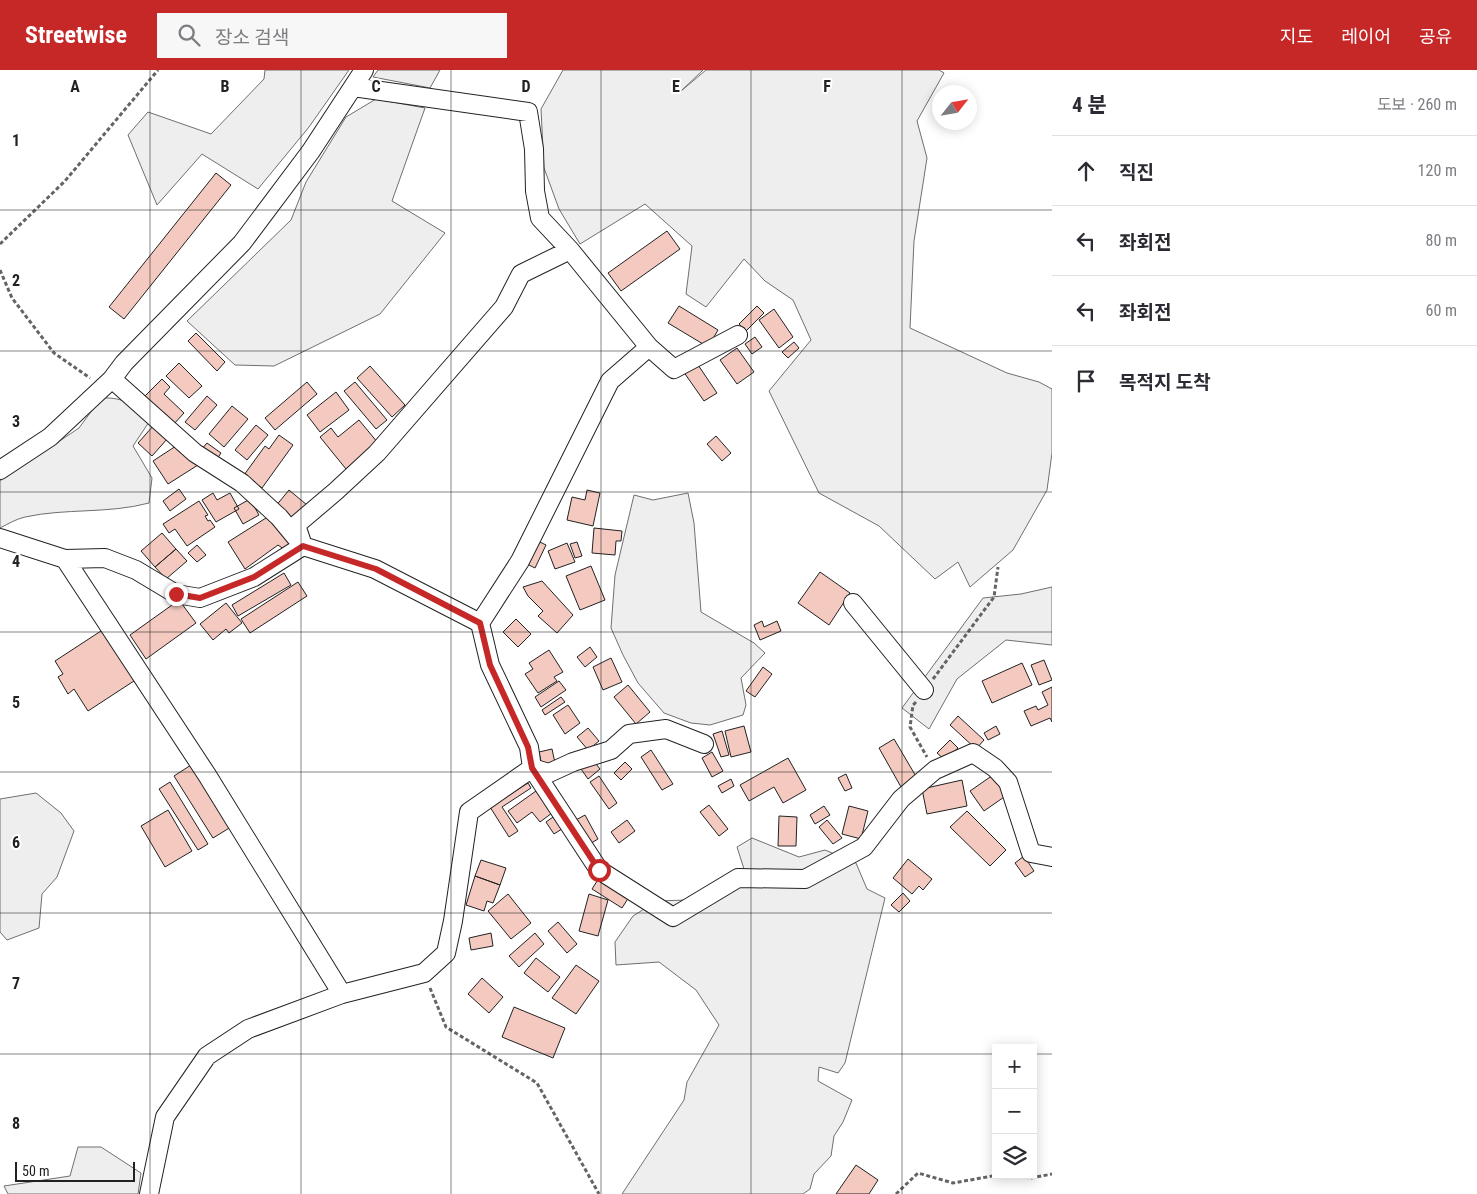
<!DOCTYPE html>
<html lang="ko">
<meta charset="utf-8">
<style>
:root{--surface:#fff;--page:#f7f7f7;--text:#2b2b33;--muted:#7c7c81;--line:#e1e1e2;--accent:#c62828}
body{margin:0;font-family:"Roboto Condensed","Noto Sans KR",sans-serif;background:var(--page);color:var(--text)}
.controls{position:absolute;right:15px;bottom:15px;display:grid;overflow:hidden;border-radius:0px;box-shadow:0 2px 12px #0003}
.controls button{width:45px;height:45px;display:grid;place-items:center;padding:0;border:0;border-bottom:1px solid var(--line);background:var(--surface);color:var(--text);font:25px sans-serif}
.compass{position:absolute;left:932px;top:15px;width:45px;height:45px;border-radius:50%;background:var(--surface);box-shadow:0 2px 12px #0003;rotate:59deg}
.scale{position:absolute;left:15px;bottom:12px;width:120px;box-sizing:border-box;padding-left:5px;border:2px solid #222;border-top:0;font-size:14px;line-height:18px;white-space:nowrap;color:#222;-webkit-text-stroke:4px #fff;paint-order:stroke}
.stop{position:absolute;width:15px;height:15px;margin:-11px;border:4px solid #c62828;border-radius:50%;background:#fff}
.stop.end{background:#c62828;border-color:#fff;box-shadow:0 1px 5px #0008}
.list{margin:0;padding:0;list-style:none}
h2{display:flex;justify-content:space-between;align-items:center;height:65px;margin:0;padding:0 20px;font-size:21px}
h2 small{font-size:16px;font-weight:400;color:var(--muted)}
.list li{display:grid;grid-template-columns:32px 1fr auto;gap:15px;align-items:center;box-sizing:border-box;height:70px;padding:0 20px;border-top:1px solid var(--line)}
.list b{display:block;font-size:19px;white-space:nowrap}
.list em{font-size:16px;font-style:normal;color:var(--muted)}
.icon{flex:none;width:28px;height:28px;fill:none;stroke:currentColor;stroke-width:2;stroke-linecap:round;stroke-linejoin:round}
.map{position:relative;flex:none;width:1052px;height:1124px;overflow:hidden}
header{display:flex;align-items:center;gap:30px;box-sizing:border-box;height:70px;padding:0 25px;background:var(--accent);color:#fff}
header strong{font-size:24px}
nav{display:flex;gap:28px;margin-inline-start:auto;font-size:18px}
.search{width:350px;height:45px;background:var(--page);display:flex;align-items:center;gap:12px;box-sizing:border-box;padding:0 18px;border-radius:0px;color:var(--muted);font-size:19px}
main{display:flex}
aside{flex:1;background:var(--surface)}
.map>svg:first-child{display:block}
.green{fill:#eee;stroke:#6f6f6f}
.building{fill:#f3c9c0;stroke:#222}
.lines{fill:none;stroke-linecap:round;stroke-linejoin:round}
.minor-casing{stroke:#222;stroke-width:20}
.path{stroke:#646464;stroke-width:3;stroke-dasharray:4 2.5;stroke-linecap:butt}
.minor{stroke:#fff;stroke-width:18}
.route{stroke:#c62828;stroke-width:6}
.grid{fill:none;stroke:#222;stroke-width:1;stroke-opacity:0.55}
.grid-label{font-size:16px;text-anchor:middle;font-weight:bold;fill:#222;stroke:#fff;stroke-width:4;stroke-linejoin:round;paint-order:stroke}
</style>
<header>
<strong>Streetwise</strong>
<div class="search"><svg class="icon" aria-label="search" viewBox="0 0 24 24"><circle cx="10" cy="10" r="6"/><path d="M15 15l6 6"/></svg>장소 검색</div>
<nav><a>지도</a><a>레이어</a><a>공유</a></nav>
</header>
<main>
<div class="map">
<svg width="1052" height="1124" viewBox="0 0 1052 1124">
<rect width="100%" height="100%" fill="#fff"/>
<path class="green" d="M 265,0 L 349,0 L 309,57 L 258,119 L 202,84 L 157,135 L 128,65 L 148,42 L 211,64 L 264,9 Z
M 378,0 L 440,0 L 430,18 L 373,7 Z
M 563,0 L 703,0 L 681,21 L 706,0 L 939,0 L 944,3 L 917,51 L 927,88 L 914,171 L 910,258 L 1007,303 L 1039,312 L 1052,319 L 1052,383 L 1047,420 L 1013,480 L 970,517 L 958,492 L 935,509 L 879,456 L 819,423 L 769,321 L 811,270 L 793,230 L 765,211 L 744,189 L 706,237 L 686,224 L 692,176 L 645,134 L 580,174 L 559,139 L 544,98 L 541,39 Z
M 376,29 L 425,38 L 392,131 L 445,163 L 380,244 L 274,296 L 235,295 L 187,251 L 291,150 L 306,112 L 346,47 Z
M 101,328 C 126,327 132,335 149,352 L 133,376 L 152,408 L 149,433 C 108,444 66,438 25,447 C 16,449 8,454 0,458 L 0,411 L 79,358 Z
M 688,423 L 694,453 L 701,542 L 754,573 L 765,583 L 741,608 L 746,635 L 743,645 L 710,655 L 691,653 L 664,643 L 638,613 L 623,585 L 611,558 L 615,505 L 634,425 L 653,430 Z
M 1052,517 L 1052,575 L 1006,570 L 957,609 L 929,659 L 902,638 L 983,528 L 1021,524 Z
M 36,723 L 61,743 L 74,761 L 57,807 L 42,824 L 39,858 L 7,870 L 0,862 L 0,729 Z
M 752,768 L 799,787 L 825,780 L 856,793 L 867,819 L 885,828 L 845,993 L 838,1003 L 819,997 L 818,1011 L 852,1030 L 843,1052 L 834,1066 L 831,1086 L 814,1104 L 810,1119 L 803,1124 L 622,1124 L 684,1030 L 687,1012 L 719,955 L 696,920 L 659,892 L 616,895 L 615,872 L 633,846 L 657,831 L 687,830 L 744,799 L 737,777 Z
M 78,1077 L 101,1077 L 141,1103 L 138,1124 L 8,1124 L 4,1116 L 70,1106 Z"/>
<path class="building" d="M 216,103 L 231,115 L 124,249 L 109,237 Z
M 667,161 L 680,179 L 621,221 L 608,203 Z
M 679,236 L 718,260 L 708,277 L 668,253 Z
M 757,236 L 764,243 L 746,261 L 739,254 Z
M 774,239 L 793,267 L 779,278 L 759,250 Z
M 196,263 L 225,292 L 217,301 L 188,271 Z
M 755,267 L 762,277 L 752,284 L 745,274 Z
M 794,272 L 799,278 L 788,288 L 782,282 Z
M 737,278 L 754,302 L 737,314 L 720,290 Z
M 696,292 L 717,323 L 704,331 L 683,301 Z
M 179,293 L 202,316 L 189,328 L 166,306 Z
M 370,296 L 405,335 L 392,347 L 357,308 Z
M 162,309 L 170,317 L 164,324 L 184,343 L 173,355 L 144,327 Z
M 307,312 L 317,324 L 275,360 L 265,348 Z
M 355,312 L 387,350 L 376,359 L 344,321 Z
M 336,322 L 349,340 L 320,362 L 307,345 Z
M 207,326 L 217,335 L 195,360 L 185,352 Z
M 232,336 L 248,349 L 224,377 L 209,364 Z
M 359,350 L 378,373 L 346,399 L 320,367 L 331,358 L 338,367 Z
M 154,355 L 168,368 L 152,386 L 138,373 Z
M 256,355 L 268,365 L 247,390 L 235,380 Z
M 279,365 L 293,375 L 262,418 L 244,405 L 265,376 L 269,379 Z
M 716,366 L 731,383 L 722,391 L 707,374 Z
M 207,373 L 221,383 L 215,392 L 200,381 Z
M 179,374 L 189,390 L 193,387 L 198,395 L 168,414 L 153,391 Z
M 179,419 L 186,429 L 170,441 L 163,431 Z
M 289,420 L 307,435 L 292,452 L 275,437 Z
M 587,420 L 600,423 L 593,456 L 567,450 L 572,427 L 585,430 Z
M 213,423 L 217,430 L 230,423 L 239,439 L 216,452 L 202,430 Z
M 250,429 L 259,445 L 243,454 L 234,438 Z
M 199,431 L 208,445 L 205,446 L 208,451 L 210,450 L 215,457 L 187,476 L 175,459 L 169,463 L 163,454 Z
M 266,448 L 297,475 L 288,482 L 278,475 L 245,499 L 228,472 Z
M 594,458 L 622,461 L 621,471 L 616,471 L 615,485 L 592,483 Z
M 162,463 L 176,479 L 155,497 L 141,481 Z
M 538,471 L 546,475 L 535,498 L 527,494 Z
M 577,472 L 582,486 L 575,488 L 570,474 Z
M 567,473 L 575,492 L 555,499 L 548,481 Z
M 197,475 L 206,485 L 197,492 L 188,483 Z
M 176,479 L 187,491 L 166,509 L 155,497 Z
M 591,496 L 605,530 L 580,540 L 566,506 Z
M 820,502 L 850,523 L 829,555 L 798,533 Z
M 284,503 L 291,515 L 238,546 L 232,535 Z
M 542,511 L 573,545 L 557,563 L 538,546 L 543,541 L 528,526 L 523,517 Z
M 298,512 L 307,526 L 250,563 L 241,549 Z
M 179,530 L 196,553 L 146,589 L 130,565 Z
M 226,533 L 242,553 L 229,563 L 226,559 L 213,570 L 200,554 Z
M 516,549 L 531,564 L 518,577 L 503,562 Z
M 762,551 L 764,557 L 777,551 L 781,561 L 760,570 L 754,555 Z
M 104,559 L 137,609 L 88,641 L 74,619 L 68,624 L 58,607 L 63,604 L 55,591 Z
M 590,577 L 597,587 L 585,597 L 577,587 Z
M 549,580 L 563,602 L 554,607 L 557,611 L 538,623 L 525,604 L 533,599 L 529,593 Z
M 611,588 L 622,612 L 603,620 L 593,597 Z
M 1044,590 L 1052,610 L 1039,615 L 1031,595 Z
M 1022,593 L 1032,615 L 992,633 L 982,611 Z
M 763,597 L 772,604 L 755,627 L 746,621 Z
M 559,611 L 566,620 L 541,637 L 535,627 Z
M 628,615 L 650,642 L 636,654 L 614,627 Z
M 1052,617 L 1052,652 L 1050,648 L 1031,656 L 1024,641 L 1036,636 L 1038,640 L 1048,635 L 1042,622 Z
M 561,627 L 565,632 L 545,645 L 542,640 Z
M 568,635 L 580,653 L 565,664 L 553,645 Z
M 958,646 L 984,670 L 976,679 L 950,655 Z
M 744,656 L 751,682 L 731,687 L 725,661 Z
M 996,656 L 1000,664 L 988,670 L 984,663 Z
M 588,658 L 599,671 L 588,680 L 577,667 Z
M 722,661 L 729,685 L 721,687 L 713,664 Z
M 894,669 L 917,708 L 901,717 L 879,678 Z
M 950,670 L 958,678 L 945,690 L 937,683 Z
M 552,679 L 555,693 L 542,696 L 539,682 Z
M 651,680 L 673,714 L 662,720 L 641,687 Z
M 712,682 L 723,701 L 712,707 L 702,688 Z
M 788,688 L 806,720 L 783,733 L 774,717 L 749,731 L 740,715 Z
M 593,690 L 600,699 L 588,709 L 581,699 Z
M 625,692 L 632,699 L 621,710 L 614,703 Z
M 191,695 L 231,757 L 213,768 L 174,706 Z
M 846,704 L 852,718 L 845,721 L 838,708 Z
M 993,705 L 1007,725 L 984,741 L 970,721 Z
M 599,706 L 617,733 L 609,739 L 590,712 Z
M 731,709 L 734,716 L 722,723 L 718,716 Z
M 962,710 L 967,736 L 927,744 L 922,719 Z
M 170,712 L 208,774 L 198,780 L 159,719 Z
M 528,713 L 531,718 L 502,737 L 518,761 L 509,767 L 490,737 Z
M 536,721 L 552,743 L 540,752 L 532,742 L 517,753 L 508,741 Z
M 709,735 L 728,759 L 719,766 L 700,742 Z
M 824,736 L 830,745 L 815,754 L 810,745 Z
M 849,736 L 868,741 L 861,769 L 842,764 Z
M 168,740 L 192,781 L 165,797 L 141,756 Z
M 967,741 L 1006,780 L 990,796 L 950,757 Z
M 556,745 L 565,757 L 554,764 L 546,752 Z
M 585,745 L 598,769 L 588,775 L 574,751 Z
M 779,746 L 797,747 L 796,776 L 778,776 Z
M 627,750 L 635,761 L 619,773 L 611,762 Z
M 827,750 L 842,768 L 833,774 L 819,757 Z
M 1024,786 L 1034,801 L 1025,807 L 1015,793 Z
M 908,789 L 932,809 L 923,820 L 919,816 L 912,824 L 893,808 Z
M 481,790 L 506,798 L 500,815 L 475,806 Z
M 475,806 L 500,815 L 493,833 L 487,831 L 484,841 L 466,835 Z
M 599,808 L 629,827 L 622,838 L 592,819 Z
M 903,823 L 910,831 L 899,842 L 891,835 Z
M 508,824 L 531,853 L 511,869 L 488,841 Z
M 589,824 L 608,830 L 598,866 L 579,861 Z
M 558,852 L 577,874 L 567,883 L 548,861 Z
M 491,863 L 493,876 L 471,880 L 469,868 Z
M 535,863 L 544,874 L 519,897 L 509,886 Z
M 536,888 L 560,907 L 548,922 L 524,903 Z
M 576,895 L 599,911 L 576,944 L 552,928 Z
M 482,908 L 503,927 L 489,943 L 468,924 Z
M 514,937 L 565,958 L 553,988 L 502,967 Z
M 856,1095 L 878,1110 L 869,1124 L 836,1124 Z"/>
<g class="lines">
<defs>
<path id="minor" d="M 364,0 L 311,81 L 242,173 L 124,293 L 112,309 L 195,383 L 242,413 L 279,447 L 303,476 L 296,455 L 336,421 L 377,383 L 504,237 L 521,204 L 570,180 L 649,277 L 674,299 L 738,265
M 353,17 L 528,42 L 534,79 L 535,121 L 540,148 L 570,180
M 0,400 L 50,367 L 112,309
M 0,468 L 65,489 L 105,488 L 136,500 L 176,524 L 200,528 L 254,507 L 303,476 L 375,499 L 480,553
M 65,489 L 207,705 L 342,924
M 853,533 L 924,620
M 704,674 L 666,659 L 629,664 L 611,680 L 573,692 L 549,703 L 532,698 L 599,800 L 673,847 L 738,808 L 805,809 L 864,777 L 901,729 L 935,700 L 973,683 L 995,698 L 1008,712 L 1031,783 L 1052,787
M 149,1124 L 165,1047 L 207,986 L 248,959 L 342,924 L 424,903 L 446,883 L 453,851 L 469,742 L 532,698 L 529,677 L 490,595 L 480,553 L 520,491 L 610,311 L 649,277"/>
</defs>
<use href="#minor" class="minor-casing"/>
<path class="path" d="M 0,174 L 65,111 L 158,0
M 0,200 L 12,228 L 54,283 L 90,308
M 933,609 L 994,527 L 998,497
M 916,632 L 913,635 L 910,657 L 927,687
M 430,918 L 446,957 L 537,1013 L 599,1124
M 1005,1105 L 1031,1108 L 1052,1104
M 896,1124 L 918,1103 L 953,1113 L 998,1105"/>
<use href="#minor" class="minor"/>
</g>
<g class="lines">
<path class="route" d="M 176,524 L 200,528 L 254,507 L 303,476 L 376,499 L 480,553 L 490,595 L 528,677 L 532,698 L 599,800"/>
</g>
<path class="grid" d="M 150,0 L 150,1124M 301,0 L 301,1124M 451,0 L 451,1124M 601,0 L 601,1124M 751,0 L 751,1124M 902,0 L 902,1124M 0,140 L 1052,140M 0,281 L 1052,281M 0,422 L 1052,422M 0,562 L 1052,562M 0,702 L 1052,702M 0,843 L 1052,843M 0,984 L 996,984M 1033,984 L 1052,984"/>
<g class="grid-label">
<text x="75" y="22">A</text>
<text x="225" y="22">B</text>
<text x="376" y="22">C</text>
<text x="526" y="22">D</text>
<text x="676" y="22">E</text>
<text x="827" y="22">F</text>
<text x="16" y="76">1</text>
<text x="16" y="216">2</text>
<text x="16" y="357">3</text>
<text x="16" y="497">4</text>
<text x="16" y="638">5</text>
<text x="16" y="778">6</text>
<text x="16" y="919">7</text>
<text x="16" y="1059">8</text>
</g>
</svg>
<div class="controls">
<button>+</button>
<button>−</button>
<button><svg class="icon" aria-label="layers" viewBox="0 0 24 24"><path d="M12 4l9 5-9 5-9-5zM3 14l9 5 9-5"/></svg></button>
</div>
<svg class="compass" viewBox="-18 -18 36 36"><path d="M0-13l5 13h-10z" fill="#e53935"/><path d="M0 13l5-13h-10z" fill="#7c7c81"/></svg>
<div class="scale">50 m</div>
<div class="stop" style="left:599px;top:800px"></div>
<div class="stop end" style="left:176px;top:524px"></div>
</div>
<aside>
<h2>4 분<small>도보 · 260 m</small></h2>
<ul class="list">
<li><svg class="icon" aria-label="ahead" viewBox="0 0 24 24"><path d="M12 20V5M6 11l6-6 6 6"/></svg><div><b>직진</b></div><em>120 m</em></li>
<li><svg class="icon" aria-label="left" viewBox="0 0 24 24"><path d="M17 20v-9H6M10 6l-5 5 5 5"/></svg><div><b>좌회전</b></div><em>80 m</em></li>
<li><svg class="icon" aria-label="left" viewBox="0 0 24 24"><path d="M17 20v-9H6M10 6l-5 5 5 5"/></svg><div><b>좌회전</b></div><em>60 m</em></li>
<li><svg class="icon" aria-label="arrive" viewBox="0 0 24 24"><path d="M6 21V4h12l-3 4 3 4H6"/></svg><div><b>목적지 도착</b></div></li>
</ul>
</aside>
</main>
